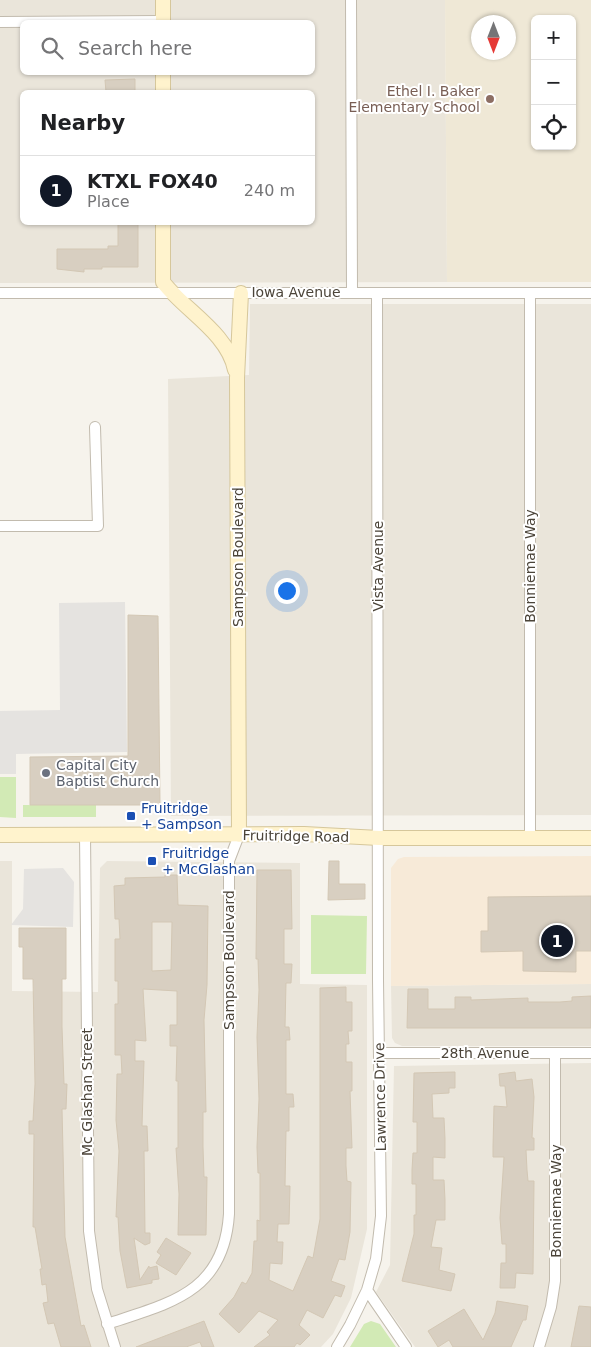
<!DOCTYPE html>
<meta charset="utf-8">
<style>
:root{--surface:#fff;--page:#f2f2f2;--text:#202124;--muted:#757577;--line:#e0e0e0;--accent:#111827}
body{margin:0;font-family:"DejaVu Sans",sans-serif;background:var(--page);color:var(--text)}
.controls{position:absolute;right:15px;top:15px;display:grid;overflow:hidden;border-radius:8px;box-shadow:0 1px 4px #0004}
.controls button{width:45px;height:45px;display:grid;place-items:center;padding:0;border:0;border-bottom:1px solid var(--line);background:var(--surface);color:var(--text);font:25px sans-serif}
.compass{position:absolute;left:471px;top:15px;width:45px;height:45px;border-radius:50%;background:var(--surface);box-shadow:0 1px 4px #0004;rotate:180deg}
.you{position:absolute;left:286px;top:590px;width:18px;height:18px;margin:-12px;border:4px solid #fff;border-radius:50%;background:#1a73e8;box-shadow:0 0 0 8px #1a73e833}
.badge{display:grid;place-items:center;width:32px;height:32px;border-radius:50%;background:var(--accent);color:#fff;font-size:16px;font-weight:700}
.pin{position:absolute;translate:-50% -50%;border:2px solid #fff;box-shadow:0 1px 5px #0006}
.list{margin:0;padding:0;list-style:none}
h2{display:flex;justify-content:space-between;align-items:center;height:65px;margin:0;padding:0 20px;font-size:21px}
h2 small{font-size:16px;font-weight:400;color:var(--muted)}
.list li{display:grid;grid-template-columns:32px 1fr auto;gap:15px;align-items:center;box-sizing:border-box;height:70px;padding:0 20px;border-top:1px solid var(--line)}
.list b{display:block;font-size:19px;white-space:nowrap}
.list p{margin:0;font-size:16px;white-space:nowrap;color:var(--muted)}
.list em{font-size:16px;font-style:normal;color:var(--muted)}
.icon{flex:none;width:28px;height:28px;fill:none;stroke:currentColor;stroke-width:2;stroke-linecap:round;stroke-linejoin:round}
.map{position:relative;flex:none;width:591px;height:1347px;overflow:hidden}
.search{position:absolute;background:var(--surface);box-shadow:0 1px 4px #0004;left:20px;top:20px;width:295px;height:55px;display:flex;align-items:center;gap:12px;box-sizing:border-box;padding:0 18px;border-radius:8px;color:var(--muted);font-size:19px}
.panel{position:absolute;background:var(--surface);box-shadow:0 1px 4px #0004;left:20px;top:90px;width:295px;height:135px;border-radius:8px}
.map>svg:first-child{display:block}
.residential{fill:#eae5da;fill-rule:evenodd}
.commercial{fill:#f7ead8}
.education{fill:#efe8d6;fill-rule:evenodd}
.green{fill:#d2eab5}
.parking{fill:#e5e3e0}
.building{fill:#d8cfc1;stroke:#d3c7b4;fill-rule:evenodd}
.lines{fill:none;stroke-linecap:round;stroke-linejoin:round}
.street-casing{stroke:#c2bbae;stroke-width:12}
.secondary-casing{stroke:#d6c79b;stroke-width:16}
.street{stroke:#fff;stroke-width:10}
.secondary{stroke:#fff3cd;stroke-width:14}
.education-dot{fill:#8d6e63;stroke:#fff;stroke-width:2}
.worship-dot{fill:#6b7280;stroke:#fff;stroke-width:2}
.transit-dot{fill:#1a4fb4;stroke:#fff;stroke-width:2}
.labels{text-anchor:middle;stroke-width:4;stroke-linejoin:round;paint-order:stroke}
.education-label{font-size:14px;fill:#785e54;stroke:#fff;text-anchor:end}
.street-label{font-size:14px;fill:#4b4439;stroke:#fff}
.worship-label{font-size:14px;fill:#5b616d;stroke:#fff;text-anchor:start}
.transit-label{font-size:14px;fill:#164399;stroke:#fff;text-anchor:start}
</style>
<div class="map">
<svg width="591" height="1347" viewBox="0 0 591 1347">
<rect width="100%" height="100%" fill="#f6f3ec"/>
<path class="residential" d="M 0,0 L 445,0 L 447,282 L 0,283 ZM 22,22 L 312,22 L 312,72 L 22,72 ZM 22,92 L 312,92 L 312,222 L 22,222 Z
M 250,304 L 591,304 L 591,815 L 171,816 L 168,379 L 249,375 Z
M 0,861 L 12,861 L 12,991 L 98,992 L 100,868 L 107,861 L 300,863 L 300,984 L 367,985 L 367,1229 L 351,1298 L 333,1334 L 321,1347 L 0,1347 Z
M 591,984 L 591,1046 L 402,1046 L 395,1043 L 392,1038 L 391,986 Z
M 591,1063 L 591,1347 L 415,1347 L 376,1292 L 390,1265 L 394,1066 Z"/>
<path class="commercial" d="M 591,856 L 591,984 L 391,986 L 391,868 L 398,859 L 404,857 Z"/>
<path class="education" d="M 445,0 L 591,0 L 591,282 L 447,282 ZM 535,19 L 572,19 L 572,146 L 535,146 ZM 478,22 L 508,22 L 508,52 L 478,52 Z"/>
<path class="green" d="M 0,777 L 16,777 L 16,818 L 0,817 Z
M 23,805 L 96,805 L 96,817 L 23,817 Z
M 311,915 L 367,916 L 366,974 L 311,974 Z
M 371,1321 L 380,1324 L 396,1347 L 350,1347 L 364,1324 Z"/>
<path class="parking" d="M 125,602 L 127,752 L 16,754 L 16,774 L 0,774 L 0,711 L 60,710 L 59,603 Z
M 63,868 L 74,882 L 73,927 L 11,925 L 23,909 L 24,869 Z"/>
<path class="building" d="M 135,79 L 135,92 L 106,92 L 105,80 Z
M 118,222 L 138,222 L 138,267 L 102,267 L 102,269 L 84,269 L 84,272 L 57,269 L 57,249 L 108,249 L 108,246 L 118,246 Z
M 128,615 L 158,616 L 160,805 L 30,805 L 30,757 L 128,756 Z
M 329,861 L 339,861 L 339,884 L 365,884 L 365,899 L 328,900 Z
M 257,870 L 291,870 L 292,929 L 284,929 L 284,964 L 292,964 L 291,983 L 286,983 L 285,1027 L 289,1027 L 290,1040 L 286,1040 L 286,1094 L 293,1094 L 294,1107 L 289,1107 L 289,1131 L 286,1131 L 285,1186 L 290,1186 L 289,1224 L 278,1224 L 277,1242 L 283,1242 L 282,1264 L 270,1263 L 269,1280 L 293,1291 L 308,1256 L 313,1258 L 320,1219 L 320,988 L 346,987 L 346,1002 L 352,1002 L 352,1031 L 348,1031 L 349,1044 L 346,1044 L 346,1062 L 352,1062 L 352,1091 L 350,1091 L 352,1148 L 346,1148 L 346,1166 L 347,1181 L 351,1182 L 350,1232 L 345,1260 L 339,1259 L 331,1281 L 345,1286 L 341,1297 L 335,1295 L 323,1318 L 307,1310 L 299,1325 L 310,1335 L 300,1345 L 297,1343 L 294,1347 L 254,1347 L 270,1335 L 267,1332 L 278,1320 L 259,1311 L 239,1333 L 219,1314 L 234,1297 L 242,1282 L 246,1284 L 252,1273 L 254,1241 L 257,1241 L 257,1220 L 260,1221 L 260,1173 L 258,1173 L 257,1147 L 259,1099 L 257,1037 L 259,990 L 258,959 L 256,959 Z
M 165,875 L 177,875 L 178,905 L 208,906 L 207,985 L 204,1020 L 206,1112 L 203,1112 L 203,1147 L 204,1177 L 207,1177 L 206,1235 L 178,1235 L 179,1194 L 176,1148 L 178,1148 L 178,1081 L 176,1081 L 177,1046 L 170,1046 L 170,1025 L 177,1025 L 177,991 L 143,989 L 146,1041 L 135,1040 L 135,1061 L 144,1061 L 142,1126 L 147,1126 L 148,1151 L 144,1151 L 145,1233 L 150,1233 L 150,1243 L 145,1245 L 134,1238 L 140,1280 L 149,1266 L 149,1268 L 157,1266 L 159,1279 L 152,1280 L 152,1283 L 127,1288 L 120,1251 L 118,1217 L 116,1217 L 119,1151 L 116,1120 L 117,1074 L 122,1074 L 121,1055 L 115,1055 L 115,1004 L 118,1004 L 118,981 L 115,981 L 115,939 L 120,939 L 119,919 L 115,919 L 114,886 L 125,885 L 125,878 L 165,877 ZM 152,922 L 172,922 L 171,970 L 152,971 Z
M 591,896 L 591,951 L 576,951 L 576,972 L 523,971 L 523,951 L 481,952 L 481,931 L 488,931 L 488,897 Z
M 19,928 L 66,928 L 66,979 L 62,979 L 62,1027 L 64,1084 L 67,1084 L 66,1109 L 62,1109 L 65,1237 L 81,1326 L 84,1325 L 91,1347 L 61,1347 L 54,1323 L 48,1324 L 43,1303 L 48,1302 L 46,1284 L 42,1285 L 40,1269 L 42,1269 L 35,1227 L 33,1227 L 34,1134 L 29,1134 L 29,1121 L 33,1121 L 35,1084 L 33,979 L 23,979 L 23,947 L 19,947 Z
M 408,989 L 428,989 L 428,1009 L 455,1009 L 455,997 L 471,997 L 471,1000 L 528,998 L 528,1002 L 560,1002 L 572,1001 L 572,997 L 591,996 L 591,1028 L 407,1028 Z
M 455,1072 L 455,1088 L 449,1088 L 449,1093 L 432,1094 L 433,1118 L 444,1118 L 445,1139 L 445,1158 L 433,1157 L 433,1180 L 444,1180 L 445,1200 L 445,1220 L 436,1220 L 431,1247 L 442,1248 L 439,1270 L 455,1274 L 451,1291 L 402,1281 L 414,1234 L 414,1215 L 416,1215 L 416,1184 L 412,1184 L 412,1170 L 413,1153 L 417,1153 L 417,1122 L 413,1122 L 414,1073 Z
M 515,1072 L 516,1081 L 532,1079 L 534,1097 L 532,1138 L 534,1138 L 534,1150 L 526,1150 L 527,1170 L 528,1181 L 534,1181 L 533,1274 L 516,1273 L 515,1288 L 500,1288 L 501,1263 L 506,1263 L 506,1244 L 502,1244 L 500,1218 L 504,1157 L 493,1157 L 493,1147 L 494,1106 L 507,1107 L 505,1086 L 500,1086 L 499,1074 Z
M 166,1238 L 191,1253 L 176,1275 L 156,1263 L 161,1255 L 157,1252 Z
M 497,1301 L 528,1306 L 526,1320 L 523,1320 L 511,1347 L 453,1347 L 449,1340 L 438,1347 L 428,1331 L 464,1309 L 483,1340 L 495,1313 Z
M 579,1306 L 591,1307 L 591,1347 L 571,1347 Z
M 204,1321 L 214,1347 L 202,1347 L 200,1342 L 186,1347 L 136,1347 Z"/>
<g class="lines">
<defs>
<path id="street" d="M 351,0 L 352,292
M 0,22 L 163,21
M 0,293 L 591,293
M 530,293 L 530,839
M 0,526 L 98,526 L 95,427
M 85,834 L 89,1231 L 97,1289 L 115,1347
M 379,1053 L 591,1053
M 367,1290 L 406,1347
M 107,1324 C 170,1303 224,1293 229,1214 L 229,861 L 239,835
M 337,1347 L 350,1325 L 367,1290 L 376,1259 L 381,1216 L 378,980 L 377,294
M 539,1347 L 551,1307 L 555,1281 L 555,1053"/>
<path id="secondary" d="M 163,0 L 163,22
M 163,92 L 163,72
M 163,222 L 163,282 C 184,310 228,333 235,370
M 0,835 L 304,834 L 379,838 L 591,838
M 239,835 L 237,378 L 241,293"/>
</defs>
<use href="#street" class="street-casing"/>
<use href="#secondary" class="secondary-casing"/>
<use href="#street" class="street"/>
<use href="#secondary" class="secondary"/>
</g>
<circle class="education-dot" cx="490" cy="99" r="5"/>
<circle class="worship-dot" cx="46" cy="773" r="5"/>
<g class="transit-dot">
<rect x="126" y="811" width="10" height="10" rx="2.5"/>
<rect x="147" y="856" width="10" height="10" rx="2.5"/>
</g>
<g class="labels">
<g class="education-label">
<text x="480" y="96">Ethel I. Baker<tspan x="480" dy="16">Elementary School</tspan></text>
</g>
<g class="street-label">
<text x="296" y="297">Iowa Avenue</text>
<text transform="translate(238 557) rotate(-90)" y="5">Sampson Boulevard</text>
<text transform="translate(378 566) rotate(-90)" y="5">Vista Avenue</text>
<text transform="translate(530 566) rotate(-90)" y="5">Bonniemae Way</text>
<text transform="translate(296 836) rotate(1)" y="5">Fruitridge Road</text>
<text transform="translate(229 960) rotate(-90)" y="5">Sampson Boulevard</text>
<text x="485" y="1058">28th Avenue</text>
<text transform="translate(87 1092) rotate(-90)" y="5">Mc Glashan Street</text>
<text transform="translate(380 1097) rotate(-91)" y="5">Lawrence Drive</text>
<text transform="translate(556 1201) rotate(-90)" y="5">Bonniemae Way</text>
</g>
<g class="worship-label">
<text x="56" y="770">Capital City<tspan x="56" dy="16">Baptist Church</tspan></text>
</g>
<g class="transit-label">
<text x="141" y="813">Fruitridge<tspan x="141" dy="16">+ Sampson</tspan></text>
<text x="162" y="858">Fruitridge<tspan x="162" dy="16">+ McGlashan</tspan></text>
</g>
</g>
</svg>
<div class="controls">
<button>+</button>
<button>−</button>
<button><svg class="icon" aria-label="locate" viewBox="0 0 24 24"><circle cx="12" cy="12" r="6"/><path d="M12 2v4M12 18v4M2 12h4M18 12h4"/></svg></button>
</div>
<svg class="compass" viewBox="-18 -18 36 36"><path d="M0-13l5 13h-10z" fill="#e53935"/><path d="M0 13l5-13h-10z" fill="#757577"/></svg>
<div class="you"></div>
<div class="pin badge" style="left:557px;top:941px">1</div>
<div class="search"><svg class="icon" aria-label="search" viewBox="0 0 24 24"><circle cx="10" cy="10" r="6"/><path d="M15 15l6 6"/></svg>Search here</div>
<section class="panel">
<h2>Nearby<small></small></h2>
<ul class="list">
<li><span class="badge">1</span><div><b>KTXL FOX40</b><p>Place</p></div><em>240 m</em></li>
</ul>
</section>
</div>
